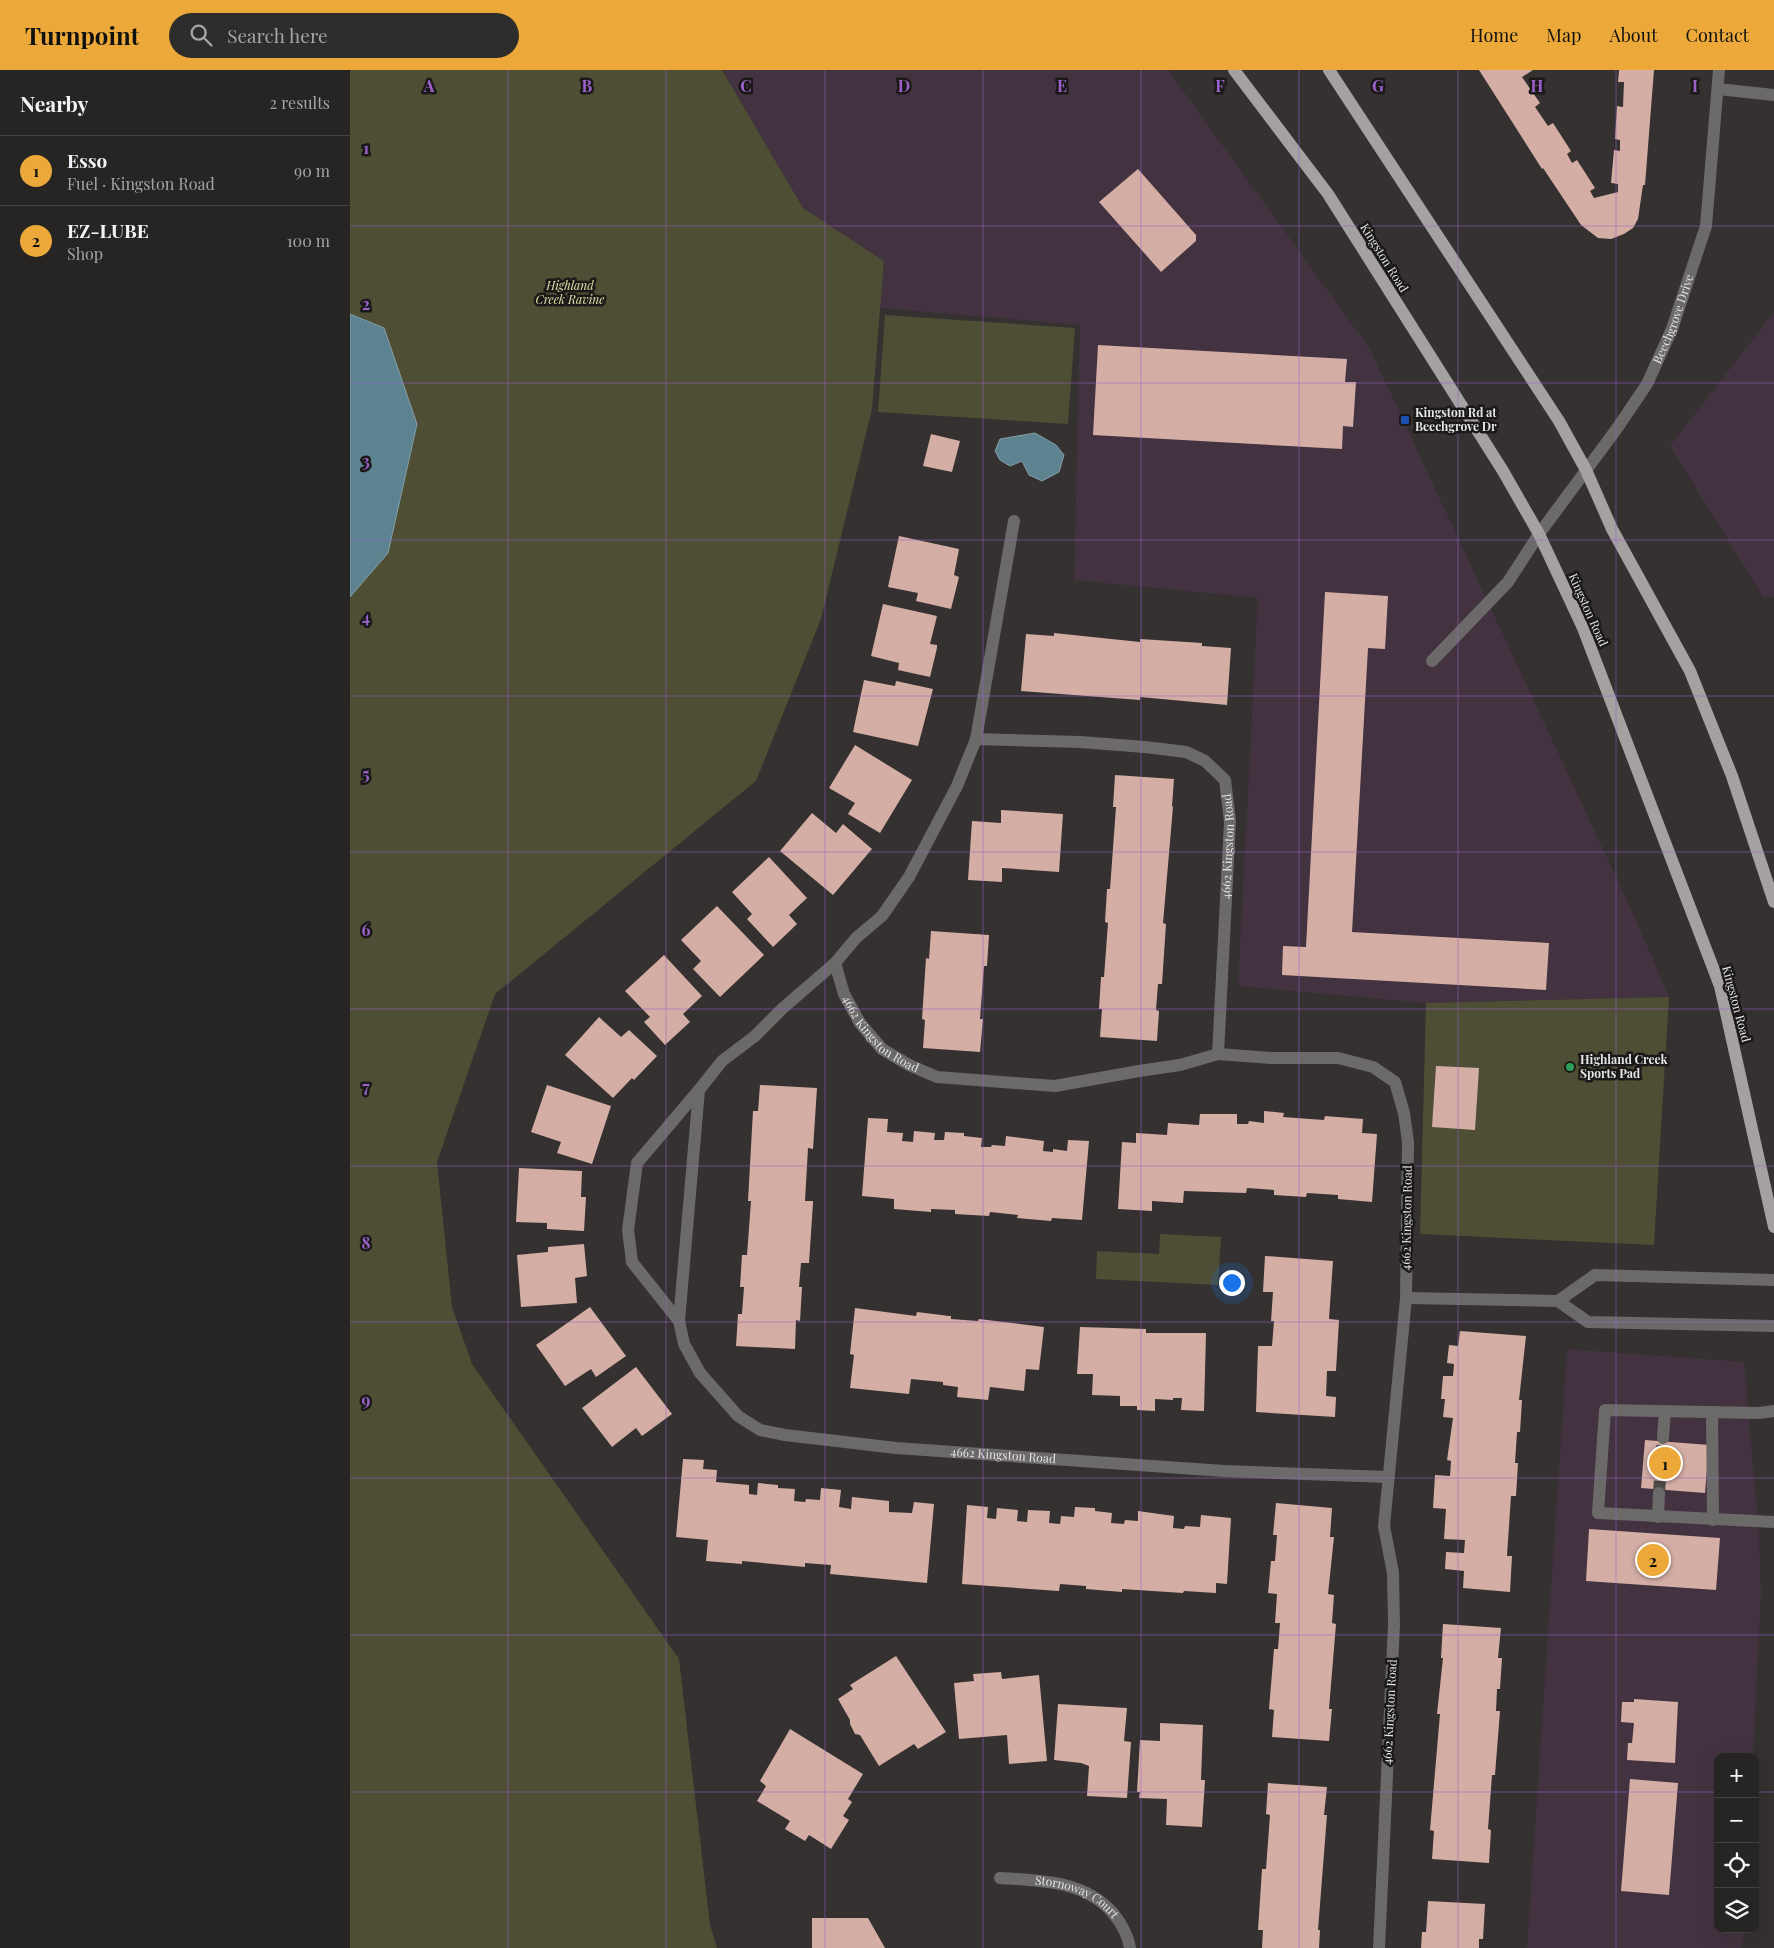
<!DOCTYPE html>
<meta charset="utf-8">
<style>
:root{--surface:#272524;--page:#2f2d2c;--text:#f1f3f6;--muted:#a4a5a6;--line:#434241;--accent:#eca93a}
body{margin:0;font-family:"Playfair Display",serif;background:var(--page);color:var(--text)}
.controls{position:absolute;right:15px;bottom:15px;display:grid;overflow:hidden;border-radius:10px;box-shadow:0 5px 20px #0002}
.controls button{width:45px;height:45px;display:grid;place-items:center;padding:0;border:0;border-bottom:1px solid var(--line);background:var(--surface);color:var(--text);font:25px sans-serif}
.you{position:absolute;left:881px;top:1212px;width:18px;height:18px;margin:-12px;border:4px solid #fff;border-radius:50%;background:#1a73e8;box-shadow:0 0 0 8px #1a73e833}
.badge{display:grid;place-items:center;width:32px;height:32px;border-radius:50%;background:var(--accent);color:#111;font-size:16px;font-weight:700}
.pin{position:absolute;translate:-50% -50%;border:2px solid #fff;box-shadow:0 1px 5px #0006}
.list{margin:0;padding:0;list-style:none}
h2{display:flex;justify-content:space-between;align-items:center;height:65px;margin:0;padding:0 20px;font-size:21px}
h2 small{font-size:16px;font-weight:400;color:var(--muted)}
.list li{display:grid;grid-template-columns:32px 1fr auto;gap:15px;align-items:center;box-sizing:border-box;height:70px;padding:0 20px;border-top:1px solid var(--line)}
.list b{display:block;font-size:19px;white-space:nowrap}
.list p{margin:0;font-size:16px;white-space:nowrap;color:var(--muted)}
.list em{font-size:16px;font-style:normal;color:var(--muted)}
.icon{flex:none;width:28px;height:28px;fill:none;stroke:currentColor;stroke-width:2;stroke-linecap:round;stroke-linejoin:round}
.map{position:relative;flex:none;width:1424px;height:1878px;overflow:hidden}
header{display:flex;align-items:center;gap:30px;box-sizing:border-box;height:70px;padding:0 25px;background:var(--accent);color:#111}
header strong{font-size:24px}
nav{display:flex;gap:28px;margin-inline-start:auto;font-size:18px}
.search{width:350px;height:45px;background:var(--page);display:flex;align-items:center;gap:12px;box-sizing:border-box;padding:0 18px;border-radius:28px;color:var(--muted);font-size:19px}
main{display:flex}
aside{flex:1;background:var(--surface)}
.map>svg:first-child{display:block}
.commercial{fill:#433340}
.green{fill:#4d4e33}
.water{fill:#5d8290;stroke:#869fa9}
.building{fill:#d4aea5}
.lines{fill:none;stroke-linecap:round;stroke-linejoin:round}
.minor-tunnel{stroke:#4f4c4b;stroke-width:12;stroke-dasharray:12 6;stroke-linecap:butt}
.minor{stroke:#6b6a69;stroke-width:12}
.major{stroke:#a4a1a0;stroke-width:12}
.grid{fill:none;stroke:#9b63ca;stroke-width:1;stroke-opacity:0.55}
.transit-dot{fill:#1a4fb4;stroke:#1a1918;stroke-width:2}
.leisure-dot{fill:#2e9e5b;stroke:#1a1918;stroke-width:2}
.labels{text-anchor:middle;stroke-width:5;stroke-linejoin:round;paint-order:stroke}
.street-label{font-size:12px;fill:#e6e4e3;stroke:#1a1918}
.park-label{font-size:12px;font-style:italic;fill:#dde0a5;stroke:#1a1918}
.poi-label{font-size:12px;font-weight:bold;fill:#e6e4e3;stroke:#1a1918;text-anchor:start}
.grid-label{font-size:16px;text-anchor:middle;font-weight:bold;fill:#9b63ca;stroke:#1a1918;stroke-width:5;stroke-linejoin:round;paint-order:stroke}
</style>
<header>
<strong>Turnpoint</strong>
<div class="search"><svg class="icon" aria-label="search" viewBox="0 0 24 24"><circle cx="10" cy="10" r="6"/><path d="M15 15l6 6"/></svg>Search here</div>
<nav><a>Home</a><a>Map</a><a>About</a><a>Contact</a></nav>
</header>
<main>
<aside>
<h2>Nearby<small>2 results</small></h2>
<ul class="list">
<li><span class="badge">1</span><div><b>Esso</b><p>Fuel · Kingston Road</p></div><em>90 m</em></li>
<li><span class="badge">2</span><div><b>EZ-LUBE</b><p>Shop</p></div><em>100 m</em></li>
</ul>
</aside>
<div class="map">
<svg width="1424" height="1878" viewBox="0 0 1424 1878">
<rect width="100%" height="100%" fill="#343130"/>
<path class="commercial" d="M 372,0 L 818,0 L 1020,279 L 1287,852 L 1319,927 L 1076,933 L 888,916 L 908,528 L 724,510 L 730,255 L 530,238 L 534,191 L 453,138 Z
M 1424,242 L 1424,527 L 1413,527 L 1320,376 Z
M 1217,1279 L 1394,1292 L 1409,1464 L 1411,1525 L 1403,1687 L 1368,1687 L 1368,1859 L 1395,1859 L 1392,1878 L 1177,1878 Z"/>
<path class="green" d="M 0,0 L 372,0 L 453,138 L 534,191 L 522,339 L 471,549 L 406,711 L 145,924 L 87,1092 L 102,1237 L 122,1294 L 329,1589 L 360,1855 L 367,1878 L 0,1878 Z
M 535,245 L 725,258 L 718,354 L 528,342 Z
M 1319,927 L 1304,1175 L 1070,1164 L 1076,933 Z
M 810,1164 L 871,1167 L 868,1215 L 746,1209 L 747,1181 L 809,1184 Z"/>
<path class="water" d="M 0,244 L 34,258 L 67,354 L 38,483 L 0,527 Z
M 685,363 L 706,375 L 714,385 L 709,402 L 692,411 L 679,405 L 672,391 L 660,396 L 650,390 L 645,381 L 650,369 Z"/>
<path class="building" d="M 1129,0 L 1183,0 L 1172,7 L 1190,33 L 1185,37 L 1198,56 L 1203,53 L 1221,81 L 1217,84 L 1222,93 L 1227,90 L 1245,118 L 1240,121 L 1244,128 L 1268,122 L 1268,114 L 1261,113 L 1264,80 L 1270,81 L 1270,70 L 1265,69 L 1267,36 L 1273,37 L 1274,12 L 1268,12 L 1269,0 L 1304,0 L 1295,115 L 1293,115 L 1288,149 L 1283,158 L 1274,164 L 1261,169 L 1248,168 L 1231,155 L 1193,98 L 1192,99 Z
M 788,99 L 846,165 L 846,171 L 811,202 L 749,132 Z
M 748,275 L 997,289 L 995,312 L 1006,312 L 1003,357 L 993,356 L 992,379 L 743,365 Z
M 581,364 L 610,371 L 602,402 L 573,396 Z
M 549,466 L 609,479 L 604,505 L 609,507 L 601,539 L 566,531 L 568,523 L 538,517 Z
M 975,522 L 1038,526 L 1035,579 L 1018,578 L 1002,862 L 1199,873 L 1196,920 L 932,905 L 933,876 L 956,877 Z
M 533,534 L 587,546 L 580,574 L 587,575 L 587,578 L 580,607 L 548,600 L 549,593 L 521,586 Z
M 704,563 L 790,572 L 790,569 L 852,573 L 852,576 L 881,578 L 877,635 L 790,627 L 790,630 L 671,621 L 676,564 L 704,566 Z
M 514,610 L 545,616 L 546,611 L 583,619 L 568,676 L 503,662 Z
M 505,675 L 562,710 L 530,763 L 498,744 L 505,733 L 479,718 Z
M 765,705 L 824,709 L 822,736 L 823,737 L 813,853 L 816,854 L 812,914 L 808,914 L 806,940 L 809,941 L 807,971 L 750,967 L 752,939 L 749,939 L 751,907 L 754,907 L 758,853 L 755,852 L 757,819 L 760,819 L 766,737 L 763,737 Z
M 651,740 L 713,744 L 709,802 L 652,798 L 652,812 L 618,810 L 622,751 L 651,753 Z
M 462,743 L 486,763 L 493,754 L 522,779 L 483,825 L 430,781 Z
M 419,787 L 457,828 L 439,845 L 447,854 L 423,877 L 397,849 L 402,844 L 382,822 Z
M 367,836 L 414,885 L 370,927 L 343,899 L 351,891 L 331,870 Z
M 581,861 L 639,865 L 637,896 L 634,896 L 630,949 L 633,949 L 630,982 L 573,978 L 575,950 L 572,949 L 576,888 L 579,889 Z
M 314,885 L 352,926 L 333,944 L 340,952 L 315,975 L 294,952 L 300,947 L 275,921 Z
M 249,947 L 271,967 L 279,960 L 307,986 L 284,1010 L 282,1008 L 263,1028 L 215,985 Z
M 1086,996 L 1129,998 L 1125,1060 L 1082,1057 Z
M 197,1015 L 261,1036 L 242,1094 L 207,1083 L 211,1072 L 181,1062 Z
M 410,1015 L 467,1018 L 463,1079 L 458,1078 L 455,1131 L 463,1131 L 463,1133 L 459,1193 L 451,1193 L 449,1217 L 452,1217 L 450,1251 L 446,1250 L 445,1279 L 386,1276 L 388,1244 L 392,1244 L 394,1217 L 390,1217 L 392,1185 L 397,1185 L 401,1131 L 398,1131 L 403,1041 L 408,1041 Z
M 914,1041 L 934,1043 L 933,1047 L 974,1050 L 975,1046 L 1013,1049 L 1012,1063 L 1027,1064 L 1022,1132 L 988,1129 L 988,1125 L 957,1123 L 956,1127 L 924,1125 L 924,1120 L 897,1118 L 896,1123 L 834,1121 L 833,1133 L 802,1131 L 802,1141 L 768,1139 L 772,1072 L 786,1073 L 786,1063 L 817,1065 L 818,1053 L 849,1055 L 850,1044 L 887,1044 L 887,1054 L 898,1054 L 899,1051 L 914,1053 Z
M 518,1048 L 538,1049 L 537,1062 L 553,1063 L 552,1071 L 563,1072 L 564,1061 L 585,1063 L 584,1070 L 594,1070 L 595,1062 L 614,1063 L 614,1066 L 632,1068 L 631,1077 L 641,1077 L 642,1075 L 655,1076 L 656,1066 L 694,1071 L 693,1081 L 703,1082 L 703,1079 L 717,1081 L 718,1070 L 739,1071 L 732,1150 L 702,1148 L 701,1151 L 667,1148 L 668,1145 L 640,1142 L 639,1146 L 605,1144 L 605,1140 L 581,1139 L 581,1142 L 544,1139 L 544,1129 L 512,1126 Z
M 169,1098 L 232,1101 L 231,1127 L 236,1127 L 234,1161 L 197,1159 L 197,1153 L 166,1152 Z
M 234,1174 L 237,1206 L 225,1208 L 227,1233 L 171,1237 L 167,1185 L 198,1182 L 198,1177 Z
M 915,1186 L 983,1191 L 979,1249 L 989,1250 L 986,1301 L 977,1301 L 976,1326 L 986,1327 L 985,1347 L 906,1342 L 908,1276 L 922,1276 L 924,1251 L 921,1251 L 923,1222 L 913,1222 Z
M 240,1237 L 276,1286 L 246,1307 L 241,1299 L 215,1316 L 186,1275 Z
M 505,1238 L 566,1246 L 567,1242 L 599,1246 L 601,1246 L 601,1249 L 628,1251 L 629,1249 L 694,1257 L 689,1300 L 676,1299 L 674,1321 L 640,1317 L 638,1330 L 607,1327 L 608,1317 L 593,1315 L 593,1312 L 561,1309 L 559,1324 L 500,1318 L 504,1285 L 500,1284 Z
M 730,1257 L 796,1259 L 796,1263 L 856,1263 L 854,1341 L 831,1340 L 832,1328 L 823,1328 L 823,1330 L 805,1329 L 805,1341 L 787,1340 L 787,1336 L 770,1336 L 770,1326 L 742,1325 L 743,1304 L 727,1304 Z
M 1110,1261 L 1176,1266 L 1169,1330 L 1172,1330 L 1170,1362 L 1167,1362 L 1165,1393 L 1168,1393 L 1166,1426 L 1161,1426 L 1157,1486 L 1162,1486 L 1160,1522 L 1113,1518 L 1114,1501 L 1095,1499 L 1096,1482 L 1114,1483 L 1115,1470 L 1094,1469 L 1096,1439 L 1083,1438 L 1085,1405 L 1100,1406 L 1101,1391 L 1097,1390 L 1103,1348 L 1093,1347 L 1095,1329 L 1091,1329 L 1093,1306 L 1103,1306 L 1104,1294 L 1097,1293 L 1099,1275 L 1108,1276 Z
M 286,1297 L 322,1344 L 292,1366 L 286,1358 L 262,1377 L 232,1338 Z
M 1295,1370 L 1359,1375 L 1355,1423 L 1291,1418 Z
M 333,1389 L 354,1390 L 353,1399 L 367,1400 L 366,1412 L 399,1415 L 399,1424 L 407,1425 L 408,1413 L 428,1415 L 428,1418 L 445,1419 L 444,1431 L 455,1432 L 456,1429 L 470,1430 L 471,1418 L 491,1420 L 489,1437 L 501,1439 L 502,1427 L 539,1431 L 539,1442 L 562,1443 L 564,1432 L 584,1434 L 577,1513 L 480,1504 L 481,1495 L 455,1493 L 455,1497 L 392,1491 L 392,1494 L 356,1491 L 358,1470 L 326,1467 Z
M 926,1433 L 982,1438 L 980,1467 L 984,1467 L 978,1524 L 984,1525 L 982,1553 L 986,1554 L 979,1639 L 982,1639 L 979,1671 L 922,1667 L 924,1640 L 919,1639 L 924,1579 L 928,1579 L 930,1553 L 925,1553 L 927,1524 L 918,1523 L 921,1491 L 925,1491 L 927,1465 L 923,1465 Z
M 617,1435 L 638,1437 L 637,1448 L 646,1449 L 647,1438 L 668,1440 L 667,1451 L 677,1452 L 678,1440 L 700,1441 L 699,1453 L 710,1454 L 711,1446 L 724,1447 L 725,1437 L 745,1438 L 745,1441 L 762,1443 L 761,1453 L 774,1454 L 775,1450 L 788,1451 L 788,1441 L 824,1446 L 823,1458 L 834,1459 L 835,1456 L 850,1457 L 851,1445 L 881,1448 L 877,1514 L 866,1513 L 866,1523 L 834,1521 L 833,1523 L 772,1519 L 772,1522 L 736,1519 L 736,1516 L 710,1514 L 709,1521 L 612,1514 Z
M 1239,1459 L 1370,1468 L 1366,1520 L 1236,1511 Z
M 1093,1554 L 1151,1558 L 1148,1588 L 1152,1588 L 1150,1619 L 1147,1619 L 1146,1641 L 1150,1641 L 1145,1705 L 1142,1705 L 1138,1759 L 1141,1760 L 1139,1793 L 1082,1789 L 1084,1761 L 1080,1760 L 1090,1644 L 1087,1644 L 1093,1588 L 1091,1588 Z
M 546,1586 L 596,1662 L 568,1679 L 564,1674 L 529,1696 L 510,1665 L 505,1664 L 500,1654 L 500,1650 L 488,1629 L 503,1619 L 500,1615 Z
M 651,1602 L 652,1609 L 689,1605 L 697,1691 L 659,1694 L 657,1665 L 609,1669 L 604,1613 L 624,1611 L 623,1604 Z
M 1284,1629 L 1328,1632 L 1325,1693 L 1277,1690 L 1278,1673 L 1282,1673 L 1284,1653 L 1271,1652 L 1272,1632 L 1284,1632 Z
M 708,1634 L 777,1638 L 774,1671 L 781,1672 L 777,1728 L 737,1726 L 739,1696 L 731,1693 L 704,1690 Z
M 810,1653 L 853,1655 L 851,1710 L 855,1710 L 852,1757 L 816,1755 L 817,1729 L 789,1728 L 790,1722 L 787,1722 L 790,1670 L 810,1671 Z
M 440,1659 L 513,1704 L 498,1729 L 502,1732 L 493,1746 L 499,1750 L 481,1779 L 459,1765 L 455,1771 L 435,1759 L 440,1751 L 407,1731 L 416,1716 L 410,1711 Z
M 1280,1709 L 1328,1713 L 1319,1825 L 1271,1821 Z
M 918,1713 L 977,1717 L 974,1745 L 977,1745 L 968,1860 L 970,1860 L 969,1878 L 912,1878 L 913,1860 L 908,1860 L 912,1799 L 916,1799 L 920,1745 L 916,1744 Z
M 1078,1831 L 1135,1834 L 1133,1869 L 1129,1869 L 1129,1878 L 1071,1878 L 1072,1862 L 1076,1862 Z
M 462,1848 L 518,1848 L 535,1878 L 462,1878 Z"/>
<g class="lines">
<path class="minor-tunnel" d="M 1309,1423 L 1313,1368"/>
<g class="minor">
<path d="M 1368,19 L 1424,25"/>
<path id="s1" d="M 1082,591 L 1158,512 L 1189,464 L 1268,357 L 1297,314 L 1322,259 L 1356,156 L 1369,0"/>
<path d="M 626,669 L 664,451"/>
<path id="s2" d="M 485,893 L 494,924 L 510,953 L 532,979 L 559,995 L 587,1007 L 705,1016 L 789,1001 L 830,995 L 868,984 L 921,988 L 988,988 L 1023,997 L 1045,1012 L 1054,1043 L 1058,1072 L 1056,1228 L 1034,1456 L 1043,1503 L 1044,1554 L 1029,1878"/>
<path id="s3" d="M 868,984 L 880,751 L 875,710 L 855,691 L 836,682 L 795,677 L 730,672 L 626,669 L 607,716 L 559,807 L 532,846 L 506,868 L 485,893 L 433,938 L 405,966 L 372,991 L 349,1020 L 329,1251 L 334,1274 L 350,1303 L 388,1346 L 410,1360 L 435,1365 L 546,1378 L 874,1401 L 1038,1407"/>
<path d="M 1056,1228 L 1208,1231 L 1238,1252 L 1424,1256"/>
<path d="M 1208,1231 L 1245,1205 L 1424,1210"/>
<path d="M 329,1251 L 282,1192 L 278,1160 L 287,1093 L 349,1020"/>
<path d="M 1424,1341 L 1409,1343 L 1255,1340 L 1248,1443 L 1424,1452"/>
<path d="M 1362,1342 L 1363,1450"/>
<path d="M 1313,1368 L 1315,1341"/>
<path d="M 1308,1447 L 1309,1423"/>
<path id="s4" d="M 650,1808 C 691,1811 734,1810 763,1843 C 771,1853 778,1865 780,1878"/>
</g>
<path class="major" d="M 884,0 L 978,124 L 1153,401 L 1189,464 L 1233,558 L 1370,916 L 1424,1157
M 979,0 L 1209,351 L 1236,400 L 1262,459 L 1340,601 L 1382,706 L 1424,832"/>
</g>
<path class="grid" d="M 158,0 L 158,1878M 316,0 L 316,1878M 475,0 L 475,1878M 633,0 L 633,1878M 791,0 L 791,1878M 949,0 L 949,1878M 1108,0 L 1108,1878M 1266,0 L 1266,1878M 0,156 L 1424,156M 0,313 L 1424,313M 0,470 L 1424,470M 0,626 L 1424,626M 0,782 L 1424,782M 0,939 L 1424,939M 0,1096 L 1424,1096M 0,1252 L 1424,1252M 0,1408 L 1424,1408M 0,1565 L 1424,1565M 0,1722 L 1368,1722M 1405,1722 L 1424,1722"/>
<rect class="transit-dot" x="1050" y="345" width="10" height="10" rx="2.5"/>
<circle class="leisure-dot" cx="1220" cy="997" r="5"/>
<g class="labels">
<g class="street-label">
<text transform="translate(1034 188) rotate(58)" y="4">Kingston Road</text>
<text dy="4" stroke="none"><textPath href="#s1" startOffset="422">Beechgrove Drive</textPath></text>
<text transform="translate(1238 540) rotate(66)" y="4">Kingston Road</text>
<text dy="4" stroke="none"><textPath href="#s3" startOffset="208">4662 Kingston Road</textPath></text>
<text transform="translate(1386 934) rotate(75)" y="4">Kingston Road</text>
<text dy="4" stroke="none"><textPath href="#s2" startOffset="88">4662 Kingston Road</textPath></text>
<text transform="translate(1057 1148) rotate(-89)" y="4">4662 Kingston Road</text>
<text dy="4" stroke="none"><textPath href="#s3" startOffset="1605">4662 Kingston Road</textPath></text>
<text transform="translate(1040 1642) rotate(-87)" y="4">4662 Kingston Road</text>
<text dy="4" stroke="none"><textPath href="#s4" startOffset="81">Stornoway Court</textPath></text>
</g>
<g class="park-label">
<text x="220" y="220">Highland<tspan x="220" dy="14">Creek Ravine</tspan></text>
</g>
<g class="poi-label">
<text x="1065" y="347">Kingston Rd at<tspan x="1065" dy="14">Beechgrove Dr</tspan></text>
<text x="1230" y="994">Highland Creek<tspan x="1230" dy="14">Sports Pad</tspan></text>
</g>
</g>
<g class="grid-label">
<text x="79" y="22">A</text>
<text x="237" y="22">B</text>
<text x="396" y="22">C</text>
<text x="554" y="22">D</text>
<text x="712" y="22">E</text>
<text x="870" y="22">F</text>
<text x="1028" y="22">G</text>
<text x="1187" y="22">H</text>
<text x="1345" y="22">I</text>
<text x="16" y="84">1</text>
<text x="16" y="240">2</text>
<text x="16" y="397">3</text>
<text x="16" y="553">4</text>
<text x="16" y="710">5</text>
<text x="16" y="866">6</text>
<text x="16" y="1023">7</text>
<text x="16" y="1179">8</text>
<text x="16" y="1336">9</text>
</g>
</svg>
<div class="controls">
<button>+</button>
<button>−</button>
<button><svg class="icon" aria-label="locate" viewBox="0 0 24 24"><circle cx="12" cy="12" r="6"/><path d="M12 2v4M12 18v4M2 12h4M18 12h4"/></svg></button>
<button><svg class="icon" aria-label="layers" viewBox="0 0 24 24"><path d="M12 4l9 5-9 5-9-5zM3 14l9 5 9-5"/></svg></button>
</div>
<div class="you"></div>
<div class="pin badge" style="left:1315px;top:1393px">1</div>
<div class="pin badge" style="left:1303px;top:1490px">2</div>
</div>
</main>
